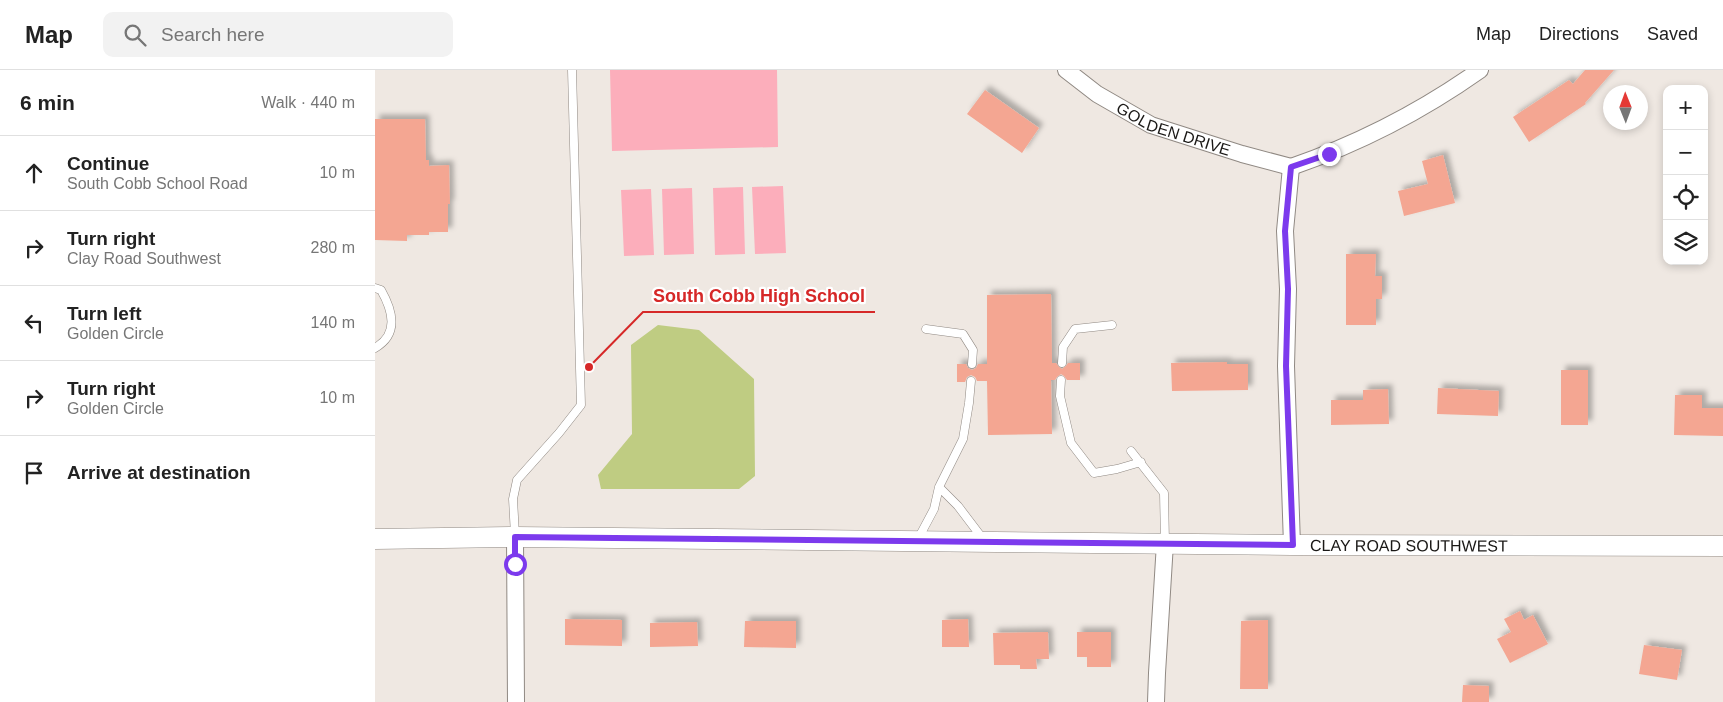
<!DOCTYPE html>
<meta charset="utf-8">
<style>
:root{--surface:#fff;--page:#f2f2f2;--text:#222;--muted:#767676;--line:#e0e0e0}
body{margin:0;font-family:Helvetica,sans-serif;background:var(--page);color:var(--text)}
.controls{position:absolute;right:15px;top:15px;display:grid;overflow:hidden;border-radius:10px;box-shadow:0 2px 8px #0003}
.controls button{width:45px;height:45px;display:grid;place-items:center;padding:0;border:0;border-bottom:1px solid var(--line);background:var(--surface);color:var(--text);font:25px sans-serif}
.compass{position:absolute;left:1228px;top:15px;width:45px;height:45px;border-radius:50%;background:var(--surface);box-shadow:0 2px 8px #0003;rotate:359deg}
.stop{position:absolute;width:15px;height:15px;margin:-11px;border:4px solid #7c3aed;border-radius:50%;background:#fff}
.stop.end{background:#7c3aed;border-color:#fff;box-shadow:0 1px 5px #0008}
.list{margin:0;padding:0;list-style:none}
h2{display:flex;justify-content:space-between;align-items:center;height:65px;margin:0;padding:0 20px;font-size:21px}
h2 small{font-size:16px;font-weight:400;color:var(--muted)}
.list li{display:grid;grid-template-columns:32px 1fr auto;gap:15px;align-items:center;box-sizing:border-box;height:75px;padding:0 20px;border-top:1px solid var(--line)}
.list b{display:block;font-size:19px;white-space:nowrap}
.list p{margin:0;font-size:16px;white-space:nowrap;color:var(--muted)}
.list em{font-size:16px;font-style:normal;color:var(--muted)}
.icon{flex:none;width:28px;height:28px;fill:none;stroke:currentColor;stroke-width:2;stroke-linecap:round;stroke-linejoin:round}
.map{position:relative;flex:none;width:1348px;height:632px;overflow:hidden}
header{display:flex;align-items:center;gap:30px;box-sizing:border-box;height:70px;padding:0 25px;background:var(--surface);border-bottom:1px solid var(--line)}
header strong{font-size:24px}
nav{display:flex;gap:28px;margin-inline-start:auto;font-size:18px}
.search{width:350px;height:45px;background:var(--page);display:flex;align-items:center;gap:12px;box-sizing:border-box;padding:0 18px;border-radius:10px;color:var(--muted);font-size:19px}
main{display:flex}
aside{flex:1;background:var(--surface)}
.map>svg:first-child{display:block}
.green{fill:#fcaebb}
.water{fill:#bfcc82}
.building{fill:#f4a692;filter:url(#shadow)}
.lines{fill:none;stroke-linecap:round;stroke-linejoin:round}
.service-casing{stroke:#908983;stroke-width:9}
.minor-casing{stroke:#908983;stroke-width:18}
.tertiary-casing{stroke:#908983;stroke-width:21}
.service{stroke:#fff;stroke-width:8}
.minor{stroke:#fff;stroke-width:16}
.tertiary{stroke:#fff;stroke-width:20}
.route{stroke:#7c3aed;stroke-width:6}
.labels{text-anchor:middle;stroke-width:4.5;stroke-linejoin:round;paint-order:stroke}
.street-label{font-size:16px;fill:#1a1816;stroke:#fff}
.leader{fill:none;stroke:#d62828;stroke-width:2}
.callout-dot{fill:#d62828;stroke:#fff;stroke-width:2}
.callout-label{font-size:18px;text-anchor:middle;font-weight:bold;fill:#d62828;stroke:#fff;stroke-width:4.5;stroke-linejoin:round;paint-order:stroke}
</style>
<header>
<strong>Map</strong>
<div class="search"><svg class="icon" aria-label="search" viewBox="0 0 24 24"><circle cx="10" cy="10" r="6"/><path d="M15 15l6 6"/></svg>Search here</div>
<nav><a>Map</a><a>Directions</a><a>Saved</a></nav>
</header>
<main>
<aside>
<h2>6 min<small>Walk · 440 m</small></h2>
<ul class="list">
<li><svg class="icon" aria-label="ahead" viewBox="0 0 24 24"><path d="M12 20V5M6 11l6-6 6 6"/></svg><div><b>Continue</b><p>South Cobb School Road</p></div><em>10 m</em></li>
<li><svg class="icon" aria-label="right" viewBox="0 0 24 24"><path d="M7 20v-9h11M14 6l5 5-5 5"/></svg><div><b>Turn right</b><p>Clay Road Southwest</p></div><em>280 m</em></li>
<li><svg class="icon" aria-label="left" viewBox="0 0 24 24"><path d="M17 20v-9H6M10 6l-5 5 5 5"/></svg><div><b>Turn left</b><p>Golden Circle</p></div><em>140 m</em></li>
<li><svg class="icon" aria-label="right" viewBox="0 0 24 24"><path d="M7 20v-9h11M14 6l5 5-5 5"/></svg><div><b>Turn right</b><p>Golden Circle</p></div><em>10 m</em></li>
<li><svg class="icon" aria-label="arrive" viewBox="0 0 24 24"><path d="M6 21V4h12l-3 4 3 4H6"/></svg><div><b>Arrive at destination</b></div></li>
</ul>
</aside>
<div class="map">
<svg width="1348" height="632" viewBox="0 0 1348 632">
<defs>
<filter id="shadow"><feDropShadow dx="4.5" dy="-4.5" stdDeviation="2.5" flood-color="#0004"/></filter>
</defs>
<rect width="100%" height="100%" fill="#efe8e2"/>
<path class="green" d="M 235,0 L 402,0 L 403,77 L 237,81 Z
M 408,116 L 411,183 L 380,184 L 377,117 Z
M 368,117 L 370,184 L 340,185 L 338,118 Z
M 317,118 L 319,184 L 289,185 L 287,119 Z
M 276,119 L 279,185 L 249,186 L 246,120 Z"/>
<path class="water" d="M 283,255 L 324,260 L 379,309 L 380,406 L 364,419 L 226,419 L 223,405 L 257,364 L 256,275 Z"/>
<path class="building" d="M 1210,0 L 1239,0 L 1210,33 L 1211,34 L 1154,72 L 1138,47 L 1194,10 L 1198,14 Z
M 610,20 L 664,58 L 647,83 L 592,44 Z
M 0,49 L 50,49 L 51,90 L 54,90 L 54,96 L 74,95 L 75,134 L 73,134 L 73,162 L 54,162 L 54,165 L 32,165 L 32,171 L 0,170 Z
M 1068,85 L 1080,133 L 1029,146 L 1023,121 L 1053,114 L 1047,91 Z
M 971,184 L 1001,184 L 1000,206 L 1007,206 L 1007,229 L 1001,229 L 1001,255 L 971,255 Z
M 676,224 L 677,293 L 681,293 L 684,297 L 687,299 L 691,296 L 693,293 L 705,293 L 705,310 L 692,310 L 689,306 L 686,304 L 682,307 L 680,310 L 676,310 L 677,364 L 613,365 L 612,311 L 602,311 L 600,307 L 596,305 L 592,307 L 590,312 L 582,312 L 582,294 L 591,294 L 593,298 L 597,300 L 601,298 L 603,294 L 612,294 L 612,225 Z
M 852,292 L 852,294 L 873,294 L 873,320 L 797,321 L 796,293 Z
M 1186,300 L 1213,300 L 1213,355 L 1186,355 Z
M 1063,318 L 1124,321 L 1123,346 L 1062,344 Z
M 1013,319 L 1014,354 L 956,355 L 956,330 L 988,330 L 988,320 Z
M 1300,325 L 1327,325 L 1327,338 L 1348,338 L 1348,366 L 1299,365 Z
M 1145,541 L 1149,550 L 1158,545 L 1173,574 L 1135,593 L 1122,569 L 1136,562 L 1129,549 Z
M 190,549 L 247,550 L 247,576 L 190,575 Z
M 593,549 L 594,577 L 567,577 L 567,550 Z
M 893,550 L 893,619 L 865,619 L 866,551 Z
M 370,551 L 421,551 L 421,578 L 369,577 Z
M 322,552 L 323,576 L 275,577 L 275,553 Z
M 673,562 L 674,589 L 661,589 L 662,599 L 645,599 L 645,595 L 619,595 L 618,563 Z
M 702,562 L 736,562 L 736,597 L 712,597 L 712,587 L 702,587 Z
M 1269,575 L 1307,580 L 1302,610 L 1264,604 Z
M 1088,615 L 1114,616 L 1114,632 L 1087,632 Z"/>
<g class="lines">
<defs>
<path id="service" d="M 0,218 L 6,220 C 18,241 24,264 0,278
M 551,259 L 588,264 L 598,280 L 597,294
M 687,293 L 688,277 L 700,259 L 737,255
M 686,310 L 685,326 L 696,373 L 719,403 L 742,399 L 766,392
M 756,381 L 789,423 L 790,473
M 564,417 L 583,436 L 608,469
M 140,465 L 138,429 L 142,410 L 184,363 L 206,335 L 197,0
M 543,469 L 559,439 L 564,417 L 588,369 L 594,333 L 596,311"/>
<g id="minor">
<path id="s1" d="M 691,0 L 722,24 L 776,55 L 867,84 L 916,97"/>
<path d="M 916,97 L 910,161 L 913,219 L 911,296 L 917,475"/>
<path d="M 916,97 C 983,74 1047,41 1105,0"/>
<path d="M 140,467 L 141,632"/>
<path d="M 781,632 L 782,603 L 790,473"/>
</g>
<g id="tertiary">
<path id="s2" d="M 0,469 L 140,467 L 917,475 L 1348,476"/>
</g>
</defs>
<use href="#service" class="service-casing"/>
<use href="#minor" class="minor-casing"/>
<use href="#tertiary" class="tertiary-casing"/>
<use href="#service" class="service"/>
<use href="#minor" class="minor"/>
<use href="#tertiary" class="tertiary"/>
</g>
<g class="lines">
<path class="route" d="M 140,494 L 140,467 L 918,475 L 911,296 L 913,219 L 910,161 L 916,97 L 954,84"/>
</g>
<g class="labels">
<g class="street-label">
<text dy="6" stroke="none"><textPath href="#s1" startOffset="124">GOLDEN DRIVE</textPath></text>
<text dy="6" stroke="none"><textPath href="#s2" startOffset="1034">CLAY ROAD SOUTHWEST</textPath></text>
</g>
</g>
<path class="leader" d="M214 297L268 242H500"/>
<circle class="callout-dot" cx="214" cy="297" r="5"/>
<g class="callout-label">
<text x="384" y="232">South Cobb High School</text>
</g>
</svg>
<div class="controls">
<button>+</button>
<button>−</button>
<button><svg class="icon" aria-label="locate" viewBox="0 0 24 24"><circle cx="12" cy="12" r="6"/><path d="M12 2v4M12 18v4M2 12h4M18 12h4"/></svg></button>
<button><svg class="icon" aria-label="layers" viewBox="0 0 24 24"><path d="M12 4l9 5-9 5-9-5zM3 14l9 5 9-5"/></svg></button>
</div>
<svg class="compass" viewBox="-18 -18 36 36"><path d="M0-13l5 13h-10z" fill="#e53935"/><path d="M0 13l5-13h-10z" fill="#767676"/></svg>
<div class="stop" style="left:140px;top:494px"></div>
<div class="stop end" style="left:954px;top:84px"></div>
</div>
</main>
